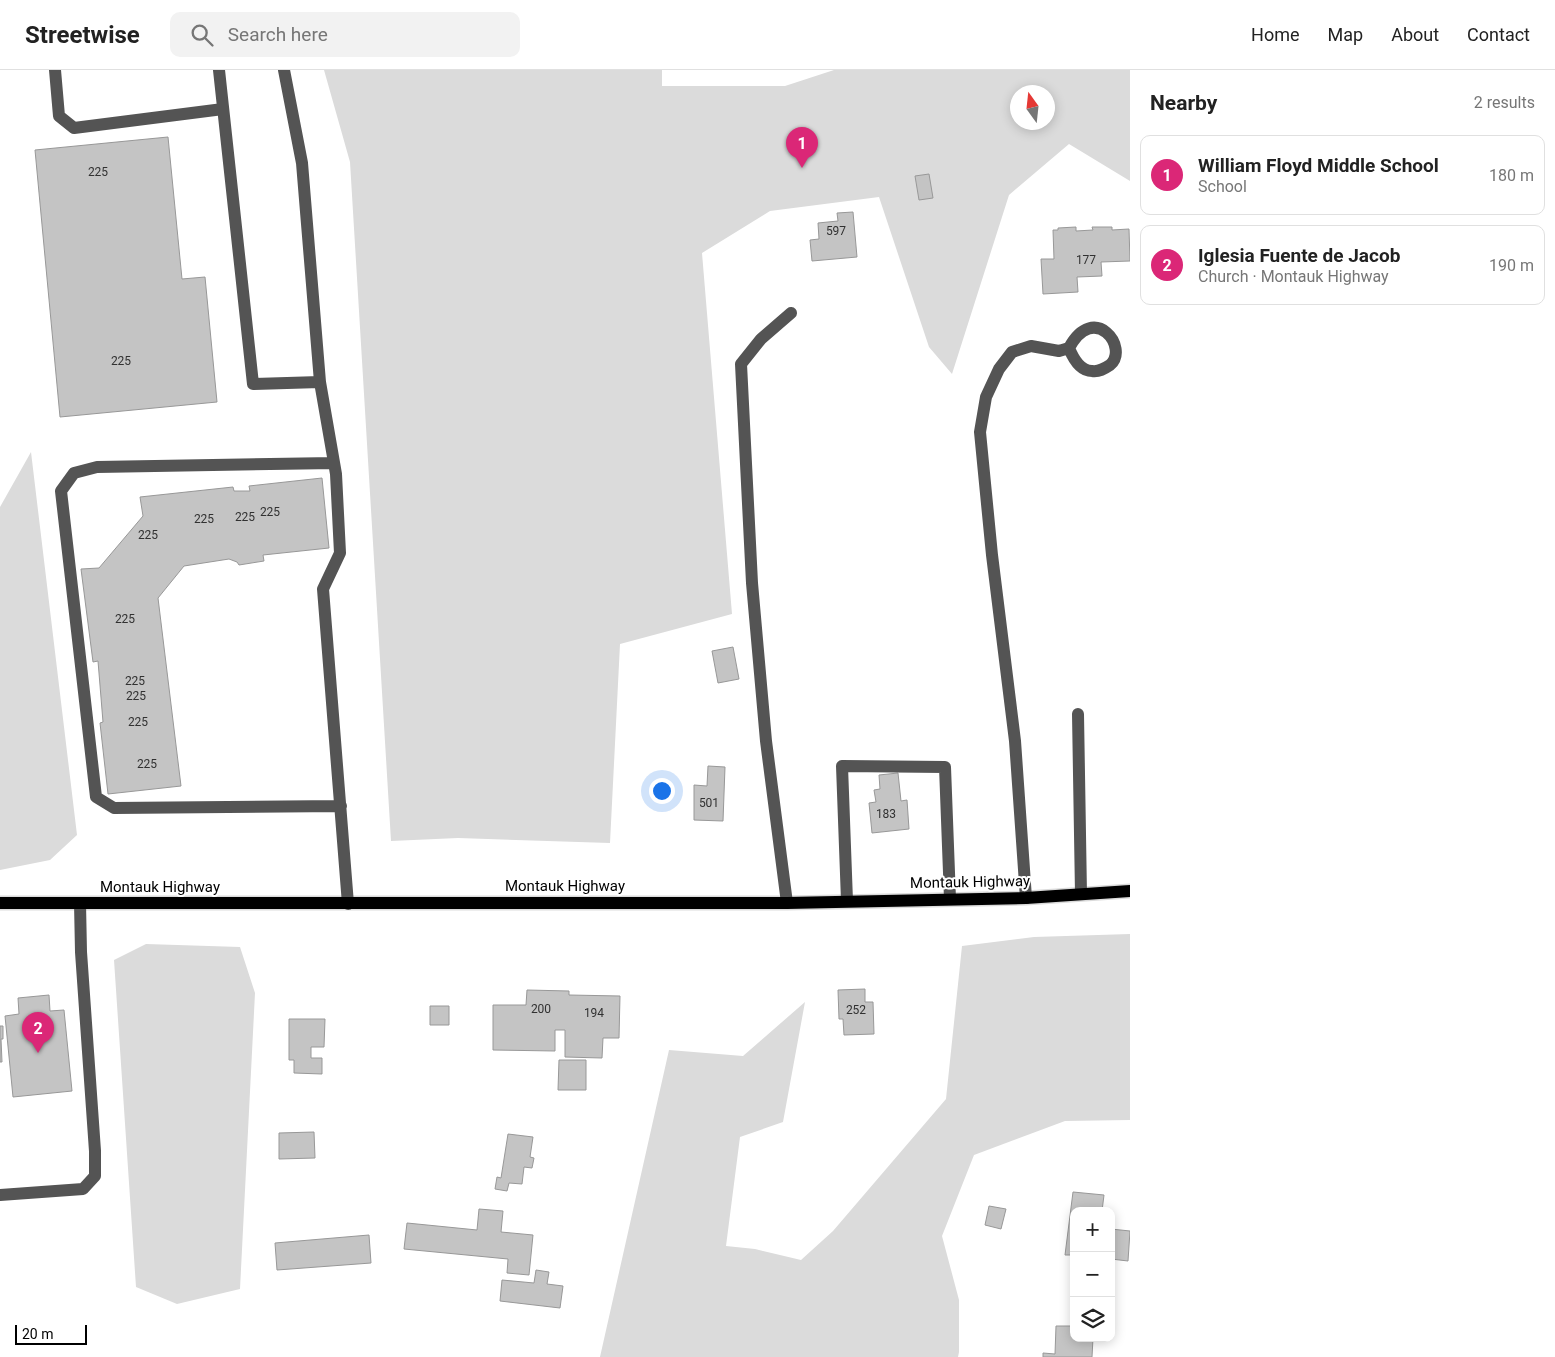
<!DOCTYPE html>
<meta charset="utf-8">
<style>
:root{--surface:#fff;--page:#f2f2f2;--text:#222;--muted:#767676;--line:#e0e0e0;--accent:#db2777}
body{margin:0;font-family:Roboto,sans-serif;background:var(--page);color:var(--text)}
.controls{position:absolute;right:15px;bottom:15px;display:grid;overflow:hidden;border-radius:10px;box-shadow:0 2px 12px #0003}
.controls button{width:45px;height:45px;display:grid;place-items:center;padding:0;border:0;border-bottom:1px solid var(--line);background:var(--surface);color:var(--text);font:25px sans-serif}
.compass{position:absolute;left:1010px;top:15px;width:45px;height:45px;border-radius:50%;background:var(--surface);box-shadow:0 2px 12px #0003;rotate:345deg}
.scale{position:absolute;left:15px;bottom:12px;width:72px;box-sizing:border-box;padding-left:5px;border:2px solid #000;border-top:0;font-size:14px;line-height:18px;white-space:nowrap;color:#000;-webkit-text-stroke:4px #fff;paint-order:stroke}
.you{position:absolute;left:661px;top:720px;width:18px;height:18px;margin:-12px;border:4px solid #fff;border-radius:50%;background:#1a73e8;box-shadow:0 0 0 8px #1a73e833}
.badge{display:grid;place-items:center;width:32px;height:32px;border-radius:50%;background:var(--accent);color:#fff;font-size:16px;font-weight:700}
.pin{position:absolute;translate:-50% -41px;filter:drop-shadow(0 1px 2px #0008)}
.pin::after{content:'';position:absolute;top:26px;width:18px;height:15px;background:inherit;clip-path:polygon(0 0,100% 0,50% 100%)}
.list{margin:0;padding:0;list-style:none}
h2{display:flex;justify-content:space-between;align-items:center;height:65px;margin:0;padding:0 20px;font-size:21px}
h2 small{font-size:16px;font-weight:400;color:var(--muted)}
.list li{display:grid;grid-template-columns:32px 1fr auto;gap:15px;align-items:center;box-sizing:border-box;height:80px;margin:0 10px 10px;padding:0 10px;border:1px solid var(--line);border-radius:10px}
.list b{display:block;font-size:19px;white-space:nowrap}
.list p{margin:0;font-size:16px;white-space:nowrap;color:var(--muted)}
.list em{font-size:16px;font-style:normal;color:var(--muted)}
.icon{flex:none;width:28px;height:28px;fill:none;stroke:currentColor;stroke-width:2;stroke-linecap:round;stroke-linejoin:round}
.map{position:relative;flex:none;width:1130px;height:1287px;overflow:hidden}
header{display:flex;align-items:center;gap:30px;box-sizing:border-box;height:70px;padding:0 25px;background:var(--surface);border-bottom:1px solid var(--line)}
header strong{font-size:24px}
nav{display:flex;gap:28px;margin-inline-start:auto;font-size:18px}
.search{width:350px;height:45px;background:var(--page);display:flex;align-items:center;gap:12px;box-sizing:border-box;padding:0 18px;border-radius:10px;color:var(--muted);font-size:19px}
main{display:flex}
aside{flex:1;background:var(--surface)}
.map>svg:first-child{display:block}
.green{fill:#dbdbdb;fill-rule:evenodd}
.building{fill:#c4c4c4;stroke:#989898}
.lines{fill:none;stroke-linecap:round;stroke-linejoin:round}
.major-casing{stroke:#dbdbdb;stroke-width:15}
.minor{stroke:#545454;stroke-width:12}
.major{stroke:#000;stroke-width:12}
.labels{text-anchor:middle;stroke-width:4;stroke-linejoin:round;paint-order:stroke}
.number-label{font-size:12px;fill:#313131}
.street-label{font-size:15px;fill:#000;stroke:#fff}
</style>
<header>
<strong>Streetwise</strong>
<div class="search"><svg class="icon" aria-label="search" viewBox="0 0 24 24"><circle cx="10" cy="10" r="6"/><path d="M15 15l6 6"/></svg>Search here</div>
<nav><a>Home</a><a>Map</a><a>About</a><a>Contact</a></nav>
</header>
<main>
<div class="map">
<svg width="1130" height="1287" viewBox="0 0 1130 1287">
<rect width="100%" height="100%" fill="#fff"/>
<path class="green" d="M 324,0 L 662,0 L 662,16 L 785,16 L 834,0 L 1130,0 L 1130,111 L 1069,74 L 1009,125 L 952,304 L 929,277 L 879,127 L 770,141 L 702,183 L 732,544 L 620,574 L 610,773 L 458,768 L 391,771 L 350,92 ZM 1018,22 L 1048,22 L 1048,52 L 1018,52 Z
M 31,382 L 77,765 L 50,790 L 0,800 L 0,437 Z
M 1130,864 L 1130,1050 L 1065,1051 L 974,1085 L 942,1166 L 959,1230 L 959,1282 L 958,1287 L 600,1287 L 669,980 L 743,986 L 805,932 L 783,1052 L 740,1067 L 726,1176 L 755,1179 L 801,1190 L 833,1161 L 946,1029 L 962,876 L 1034,867 Z
M 146,874 L 240,877 L 255,923 L 240,1219 L 177,1234 L 136,1217 L 114,890 Z"/>
<path class="building" d="M 168,67 L 182,209 L 205,207 L 217,332 L 60,347 L 35,80 Z
M 929,104 L 933,128 L 919,130 L 915,106 Z
M 853,142 L 857,187 L 812,191 L 810,170 L 819,169 L 818,153 L 838,151 L 837,143 Z
M 1076,157 L 1076,161 L 1093,160 L 1092,157 L 1112,157 L 1112,160 L 1129,159 L 1130,191 L 1101,192 L 1102,206 L 1077,207 L 1078,222 L 1043,224 L 1041,189 L 1054,189 L 1053,160 L 1058,160 L 1058,158 Z
M 322,408 L 329,478 L 263,485 L 264,491 L 239,495 L 237,492 L 229,489 L 184,496 L 158,528 L 181,716 L 108,724 L 100,653 L 103,652 L 98,591 L 93,592 L 81,499 L 99,498 L 143,446 L 140,427 L 233,417 L 234,421 L 250,421 L 249,416 Z
M 733,577 L 739,609 L 718,613 L 712,581 Z
M 708,696 L 725,697 L 723,751 L 694,750 L 694,715 L 707,716 Z
M 898,703 L 901,731 L 907,730 L 909,759 L 872,763 L 869,733 L 876,732 L 874,720 L 880,719 L 879,705 Z
M 865,919 L 865,932 L 873,932 L 874,964 L 844,965 L 843,949 L 839,949 L 838,920 Z
M 527,920 L 569,921 L 569,925 L 620,926 L 619,968 L 603,968 L 602,988 L 565,987 L 565,960 L 555,960 L 555,981 L 493,980 L 493,935 L 526,935 Z
M 49,925 L 50,941 L 64,940 L 72,1021 L 13,1027 L 5,946 L 19,944 L 18,928 Z
M 430,936 L 449,936 L 449,955 L 430,955 Z
M 289,949 L 325,949 L 324,977 L 311,977 L 311,988 L 322,988 L 322,1004 L 294,1003 L 294,990 L 289,990 Z
M 0,956 L 3,956 L 3,969 L 1,969 L 2,992 L 0,992 Z
M 559,990 L 586,990 L 586,1020 L 558,1020 Z
M 314,1062 L 315,1088 L 279,1089 L 279,1063 Z
M 508,1064 L 533,1067 L 530,1087 L 534,1088 L 532,1098 L 524,1097 L 522,1114 L 509,1113 L 507,1121 L 495,1119 L 497,1107 L 501,1108 Z
M 1073,1122 L 1104,1125 L 1102,1141 L 1074,1141 L 1074,1185 L 1065,1185 Z
M 989,1136 L 1006,1139 L 1001,1159 L 985,1155 Z
M 479,1139 L 503,1141 L 501,1162 L 533,1165 L 529,1205 L 507,1203 L 508,1189 L 404,1179 L 407,1153 L 477,1160 Z
M 1111,1159 L 1130,1161 L 1128,1191 L 1111,1189 Z
M 369,1165 L 371,1193 L 277,1200 L 275,1173 Z
M 536,1200 L 549,1202 L 547,1214 L 563,1216 L 560,1238 L 500,1231 L 502,1210 L 534,1213 Z
M 1056,1256 L 1074,1256 L 1074,1268 L 1093,1268 L 1092,1287 L 1043,1287 L 1043,1283 L 1055,1284 Z"/>
<g class="lines">
<defs>
<path id="major" d="M 0,833 L 787,833 L 1026,828 L 1130,821"/>
</defs>
<use href="#major" class="major-casing"/>
<path class="minor" d="M 55,0 L 59,46 L 74,58 L 223,39
M 219,0 L 253,314 L 320,312 L 336,404 L 340,483 L 323,519 L 348,834
M 284,0 L 302,93 L 320,312
M 334,393 L 97,397 L 74,403 L 61,421 L 96,727 L 114,738 L 341,736
M 1078,644 L 1081,824
M 1026,828 L 1015,671 L 992,485 L 980,362 L 986,327 L 999,299 L 1012,282 L 1031,276 L 1059,281 L 1069,278 C 1094,231 1130,278 1110,295 C 1104,299 1099,302 1092,301 C 1080,301 1073,288 1069,278
M 847,831 L 842,696 L 945,697 L 950,829
M 787,833 L 766,671 L 752,513 L 741,294 L 761,269 L 791,243
M 0,1125 L 83,1119 L 95,1106 L 95,1081 L 81,882 L 80,833"/>
<use href="#major" class="major"/>
</g>
<g class="labels">
<g class="number-label">
<text x="98" y="106">225</text>
<text x="836" y="165">597</text>
<text x="1086" y="194">177</text>
<text x="121" y="295">225</text>
<text x="270" y="446">225</text>
<text x="245" y="451">225</text>
<text x="204" y="453">225</text>
<text x="148" y="469">225</text>
<text x="125" y="553">225</text>
<text x="135" y="615">225</text>
<text x="136" y="630">225</text>
<text x="138" y="656">225</text>
<text x="147" y="698">225</text>
<text x="709" y="737">501</text>
<text x="886" y="748">183</text>
<text x="541" y="943">200</text>
<text x="856" y="944">252</text>
<text x="594" y="947">194</text>
</g>
<g class="street-label">
<text transform="translate(970 812) rotate(-1)" y="5">Montauk Highway</text>
<text x="565" y="821">Montauk Highway</text>
<text x="160" y="822">Montauk Highway</text>
</g>
</g>
</svg>
<div class="controls">
<button>+</button>
<button>−</button>
<button><svg class="icon" aria-label="layers" viewBox="0 0 24 24"><path d="M12 4l9 5-9 5-9-5zM3 14l9 5 9-5"/></svg></button>
</div>
<svg class="compass" viewBox="-18 -18 36 36"><path d="M0-13l5 13h-10z" fill="#e53935"/><path d="M0 13l5-13h-10z" fill="#767676"/></svg>
<div class="scale">20 m</div>
<div class="you"></div>
<div class="pin badge" style="left:802px;top:98px">1</div>
<div class="pin badge" style="left:38px;top:983px">2</div>
</div>
<aside>
<h2>Nearby<small>2 results</small></h2>
<ul class="list">
<li><span class="badge">1</span><div><b>William Floyd Middle School</b><p>School</p></div><em>180 m</em></li>
<li><span class="badge">2</span><div><b>Iglesia Fuente de Jacob</b><p>Church · Montauk Highway</p></div><em>190 m</em></li>
</ul>
</aside>
</main>
